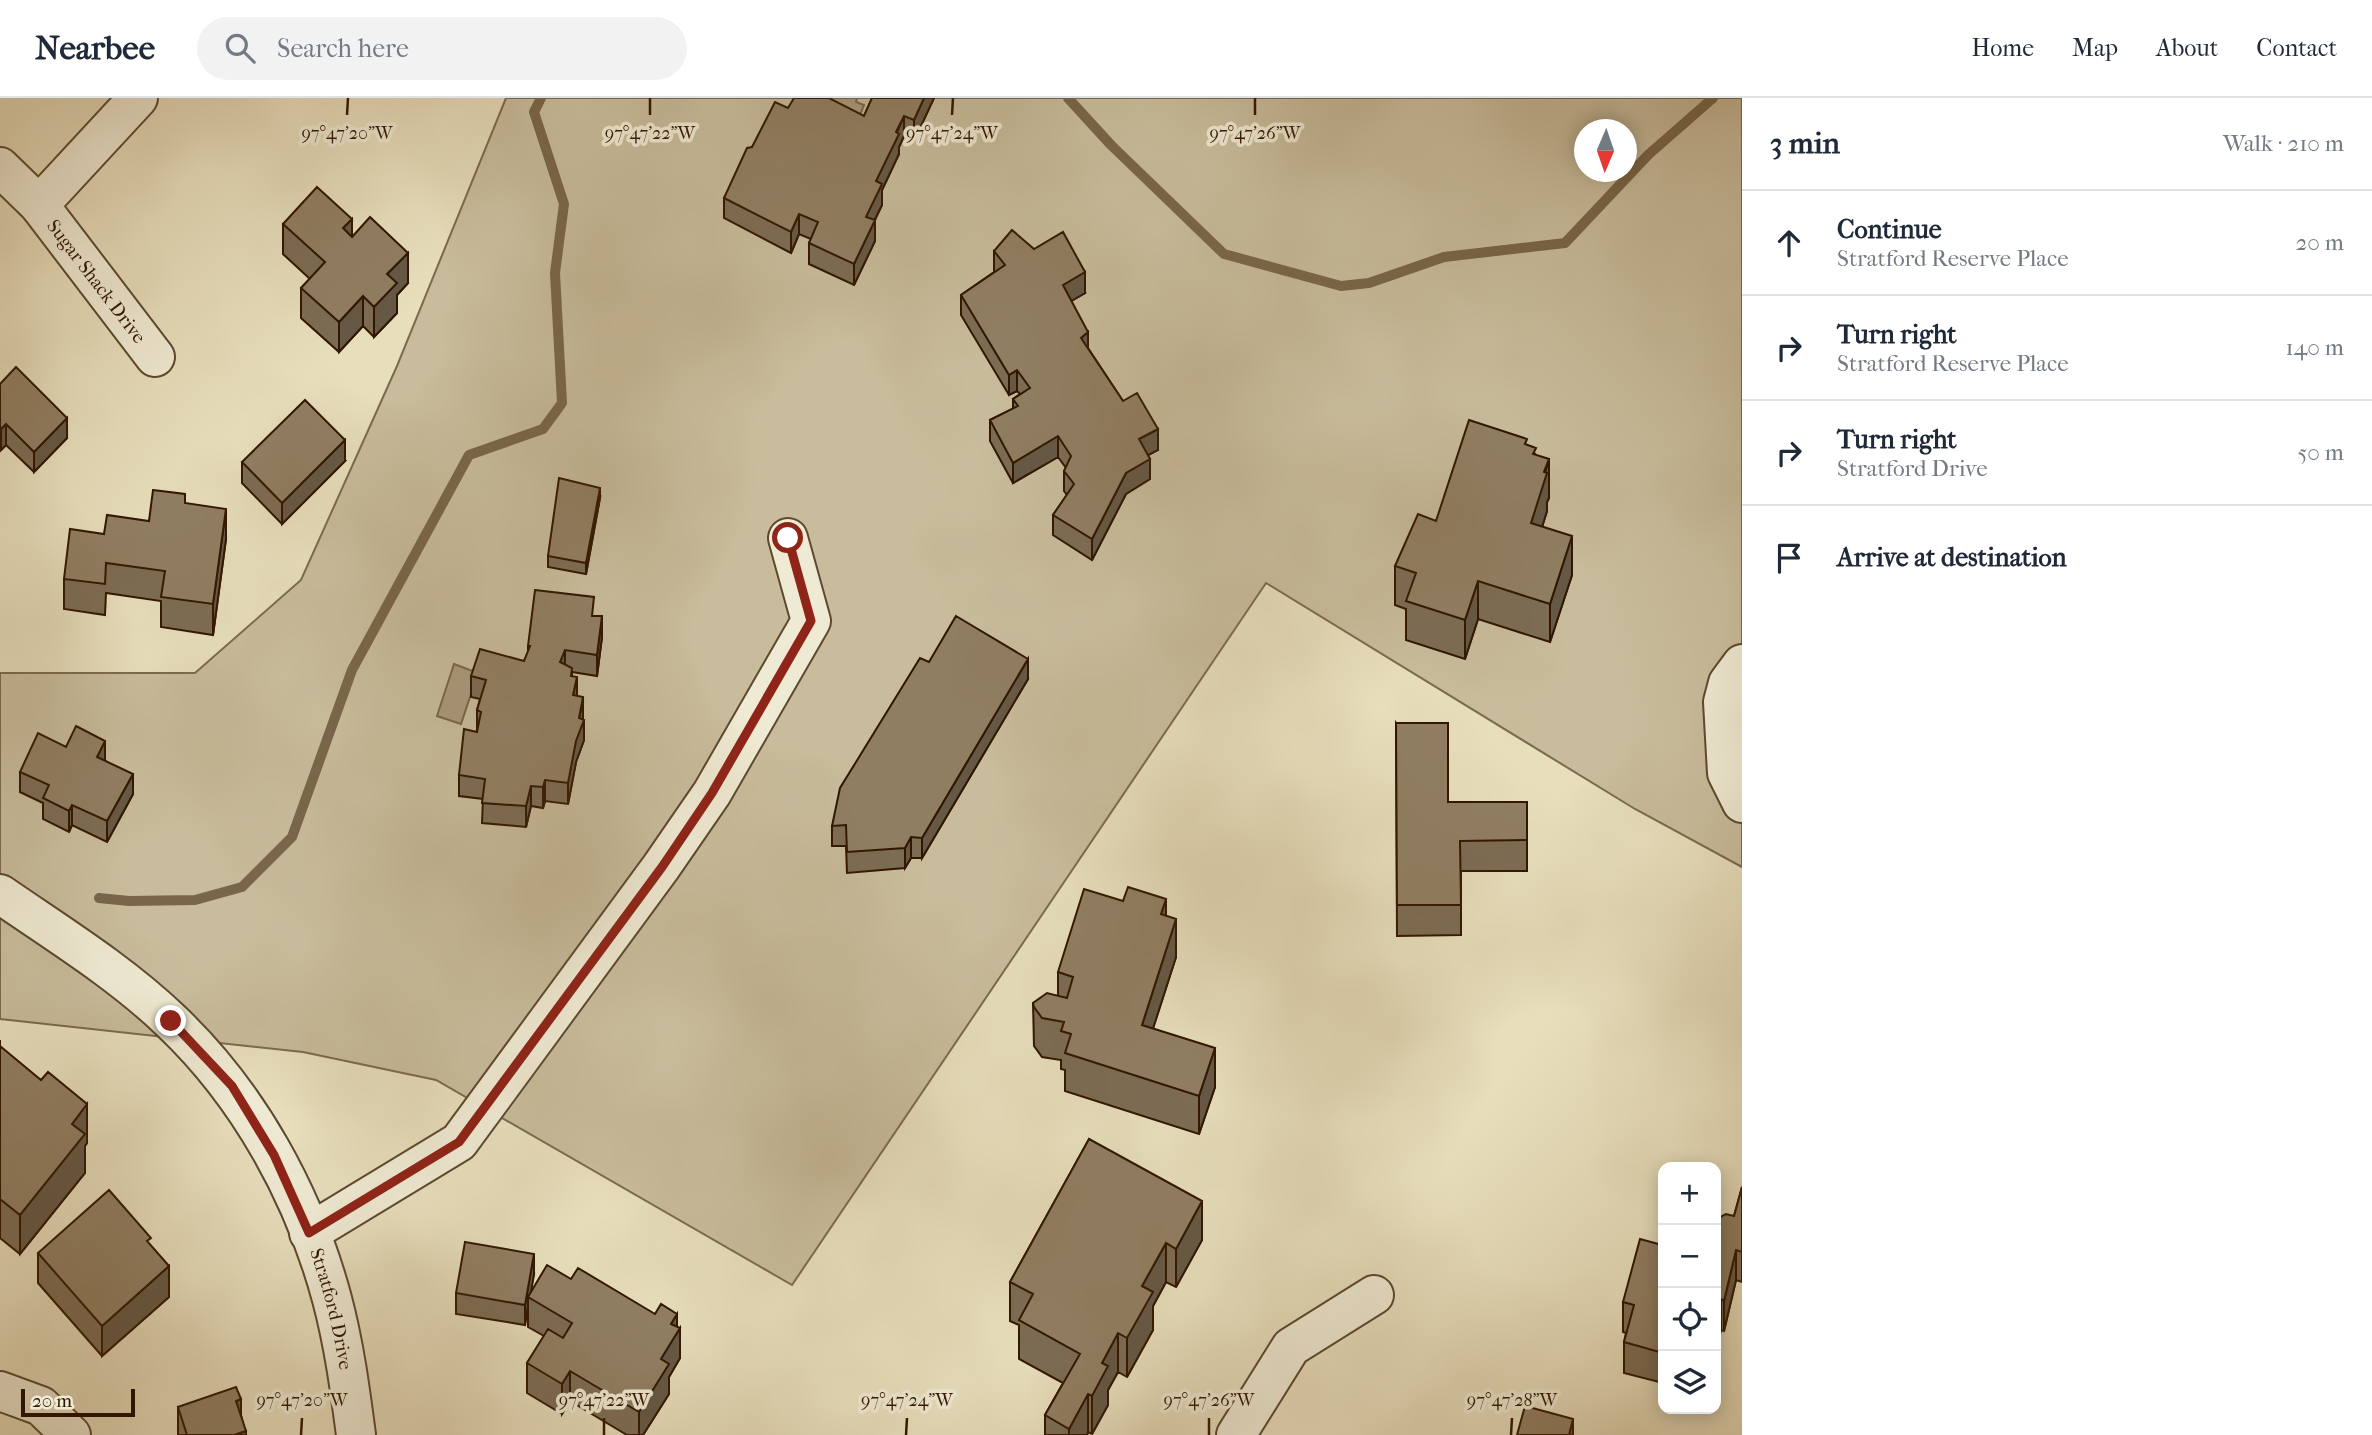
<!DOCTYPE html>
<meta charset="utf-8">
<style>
:root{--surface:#fff;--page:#f2f2f3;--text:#1f2937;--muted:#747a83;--line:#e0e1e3}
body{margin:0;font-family:"IM FELL French Canon",serif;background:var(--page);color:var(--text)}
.controls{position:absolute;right:21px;bottom:21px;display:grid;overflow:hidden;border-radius:14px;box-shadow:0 4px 18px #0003}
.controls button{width:63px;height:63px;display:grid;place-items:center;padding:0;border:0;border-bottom:2px solid var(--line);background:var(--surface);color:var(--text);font:35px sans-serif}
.compass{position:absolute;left:1574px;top:21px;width:63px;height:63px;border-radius:50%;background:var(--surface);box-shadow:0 4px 18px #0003;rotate:182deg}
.scale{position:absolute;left:21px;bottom:18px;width:114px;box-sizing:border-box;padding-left:7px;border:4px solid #311700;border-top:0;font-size:19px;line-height:24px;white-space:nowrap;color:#311700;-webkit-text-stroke:5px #efead3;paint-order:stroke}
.stop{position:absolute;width:21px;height:21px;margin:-16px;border:5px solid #8f2418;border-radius:50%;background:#fff}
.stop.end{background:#8f2418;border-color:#fff;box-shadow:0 2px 7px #0008}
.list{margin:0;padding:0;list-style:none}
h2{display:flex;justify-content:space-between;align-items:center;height:91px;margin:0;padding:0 28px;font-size:30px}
h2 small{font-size:23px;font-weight:400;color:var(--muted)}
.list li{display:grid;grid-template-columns:46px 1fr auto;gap:21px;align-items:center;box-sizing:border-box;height:105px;padding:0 28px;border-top:2px solid var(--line)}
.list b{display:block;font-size:26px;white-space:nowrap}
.list p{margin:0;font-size:23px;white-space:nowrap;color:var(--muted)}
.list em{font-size:23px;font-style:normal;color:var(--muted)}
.icon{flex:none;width:38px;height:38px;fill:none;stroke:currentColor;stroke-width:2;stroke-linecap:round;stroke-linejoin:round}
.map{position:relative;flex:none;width:1742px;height:1337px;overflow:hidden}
header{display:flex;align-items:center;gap:42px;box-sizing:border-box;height:98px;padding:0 35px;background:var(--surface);border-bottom:2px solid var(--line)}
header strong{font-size:33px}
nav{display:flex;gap:38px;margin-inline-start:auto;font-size:24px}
.search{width:490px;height:63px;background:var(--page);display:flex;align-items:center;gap:18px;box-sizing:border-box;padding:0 24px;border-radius:38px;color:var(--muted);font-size:26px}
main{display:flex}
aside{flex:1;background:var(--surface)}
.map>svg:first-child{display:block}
.green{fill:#c8bc9c;stroke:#7c6a4e;stroke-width:2;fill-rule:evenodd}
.water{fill:#a99a7c;stroke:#79664a;stroke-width:2}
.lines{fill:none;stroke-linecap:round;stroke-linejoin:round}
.stream{stroke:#79664a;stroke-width:10}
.minor-casing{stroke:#5e492f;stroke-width:42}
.minor{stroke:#efead3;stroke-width:38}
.wall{fill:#7c6c54;stroke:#311700;stroke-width:2}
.shaded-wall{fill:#655845;stroke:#311700;stroke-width:2}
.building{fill:#907e62;stroke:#311700;stroke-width:2}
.route{stroke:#8f2418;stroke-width:9}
.ticks{fill:none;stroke:#311700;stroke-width:2.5}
.labels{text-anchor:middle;stroke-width:7;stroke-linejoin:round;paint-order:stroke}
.street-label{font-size:19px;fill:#311700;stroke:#efead3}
.ticks-label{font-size:18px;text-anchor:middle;fill:#311700;stroke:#efead3;stroke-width:7;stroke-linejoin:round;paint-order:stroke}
</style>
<header>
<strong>Nearbee</strong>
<div class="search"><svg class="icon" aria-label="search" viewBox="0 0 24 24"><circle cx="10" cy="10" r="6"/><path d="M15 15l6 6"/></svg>Search here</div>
<nav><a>Home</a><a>Map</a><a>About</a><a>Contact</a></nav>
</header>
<main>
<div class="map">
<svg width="1742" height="1337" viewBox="0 0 1742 1337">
<rect width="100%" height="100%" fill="#e7debc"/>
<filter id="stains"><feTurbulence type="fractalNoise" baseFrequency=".00286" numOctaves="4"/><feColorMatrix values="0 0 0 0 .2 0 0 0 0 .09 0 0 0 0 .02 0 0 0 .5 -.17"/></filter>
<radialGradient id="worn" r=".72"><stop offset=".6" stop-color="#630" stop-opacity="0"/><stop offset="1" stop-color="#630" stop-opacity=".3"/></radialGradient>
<path class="green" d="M 506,0 L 1742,0 L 1742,769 L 1635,711 L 1266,485 L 792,1187 L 436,982 L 303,954 L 0,921 L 0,575 L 195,575 L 301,482 L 397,268 ZM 1584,32 L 1626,32 L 1626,74 L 1584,74 Z"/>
<path class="water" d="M 812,0 L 857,0 L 856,4 L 864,7 L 858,22 Z
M 454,566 L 478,575 L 461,626 L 437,618 Z"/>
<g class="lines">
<path class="stream" d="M 1068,0 L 1111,47 L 1224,156 L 1341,188 L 1369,185 L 1444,159 L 1565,145 L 1648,57 L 1713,0
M 99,800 L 129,803 L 195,802 L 242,789 L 292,739 L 352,572 L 469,357 L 543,331 L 562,305 L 555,175 L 564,106 L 534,14 L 541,0"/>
<defs>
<g id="minor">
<path id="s1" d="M 0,69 L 39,107 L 155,259"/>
<path d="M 39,107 L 138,0"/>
<path d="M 1742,566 L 1728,585 L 1723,604 L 1727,675 L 1742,705"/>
<path id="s2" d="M 0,796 C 58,836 120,874 171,923 C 249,997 304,1097 332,1201 C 344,1246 350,1291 356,1337"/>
<path d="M 309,1135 L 459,1044 L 661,769 L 712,695 L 811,523 L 788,440"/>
<path d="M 0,1293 L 41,1308 L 71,1337"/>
<path d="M 1236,1337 L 1291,1249 L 1374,1197"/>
</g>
</defs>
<use href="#minor" class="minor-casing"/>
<use href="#minor" class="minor"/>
</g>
<path class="wall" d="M 872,0 L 934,0 L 914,43 L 904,38 L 899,49 L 899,56 L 882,92 L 882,107 L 875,122 L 875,143 L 854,187 L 809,166 L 809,145 L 811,141 L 799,136 L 791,155 L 724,120 L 724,100 L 752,49 L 788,10 L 864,18 Z
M 283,126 L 352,138 L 408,185 L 397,197 L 397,215 L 374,239 L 363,228 L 339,254 L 301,220 L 301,190 L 310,181 L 283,156 Z
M 994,153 L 1085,195 L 1071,203 L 1088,250 L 1123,303 L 1158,352 L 1148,357 L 1150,381 L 1126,396 L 1092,462 L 1053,437 L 1053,417 L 1067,397 L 1064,393 L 1064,373 L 1066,370 L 1058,359 L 1013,385 L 990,343 L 990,322 L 1013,311 L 1013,301 L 1020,296 L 1017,293 L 1009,297 L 961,217 L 961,197 L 994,174 Z
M 0,286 L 67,340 L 34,374 L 6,347 L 1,352 L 0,351 Z
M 1527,347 L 1536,357 L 1549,400 L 1547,404 L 1547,413 L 1542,429 L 1572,477 L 1550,544 L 1478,521 L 1465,561 L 1406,542 L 1406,511 L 1395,507 L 1395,468 Z
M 345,363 L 282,426 L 242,385 L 242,364 Z
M 600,400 L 586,476 L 548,469 L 548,458 Z
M 185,405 L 226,441 L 213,537 L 161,529 L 161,503 L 106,495 L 105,517 L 64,511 L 64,481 L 104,436 L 149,423 Z
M 594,518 L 602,539 L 597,578 L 572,574 L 572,578 L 583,622 L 584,642 L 576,664 L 568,706 L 545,703 L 543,710 L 531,708 L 526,729 L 482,725 L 483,701 L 459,698 L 459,677 L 477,632 L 477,612 L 480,601 L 471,599 L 471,578 L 524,563 L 528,555 L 528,548 Z
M 929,564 L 1028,581 L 922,760 L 911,760 L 905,770 L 847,775 L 846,748 L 832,748 L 832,728 Z
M 1396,625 L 1448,704 L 1527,704 L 1527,773 L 1461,773 L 1461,837 L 1397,838 Z
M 66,649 L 105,662 L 133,696 L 107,744 L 72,727 L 69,734 L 43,721 L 43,705 L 20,694 L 20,674 Z
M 1166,817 L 1176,859 L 1153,930 L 1215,989 L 1199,1036 L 1065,993 L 1065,972 L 1061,971 L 1061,962 L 1042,959 L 1034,948 L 1033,905 L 1058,898 L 1058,874 Z
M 0,942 L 0,949 L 87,1045 L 85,1048 L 85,1075 L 20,1156 L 0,1140 Z
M 1089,1041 L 1202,1142 L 1176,1189 L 1166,1184 L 1153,1208 L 1153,1232 L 1127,1279 L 1118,1274 L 1108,1292 L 1108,1307 L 1092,1336 L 1088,1334 L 1087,1337 L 1045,1337 L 1045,1317 L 1063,1285 L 1019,1261 L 1019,1227 L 1010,1223 L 1010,1184 Z
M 1742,1089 L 1742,1184 L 1736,1182 L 1724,1233 L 1721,1232 L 1716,1250 L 1716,1121 L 1734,1118 Z
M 1663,1141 L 1663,1285 L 1624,1275 L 1624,1244 L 1626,1235 L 1623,1234 L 1623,1204 L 1662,1147 Z
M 151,1148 L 169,1199 L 102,1258 L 38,1185 L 38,1155 Z
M 534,1176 L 530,1196 L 571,1181 L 677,1229 L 680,1260 L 669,1279 L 669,1296 L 643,1337 L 627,1337 L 570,1303 L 562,1316 L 527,1295 L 527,1265 L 544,1238 L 528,1229 L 528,1207 L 525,1227 L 456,1216 L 456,1195 Z
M 178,1309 L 241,1317 L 246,1337 L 178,1337 Z"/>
<path class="shaded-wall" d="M 924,0 L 934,0 L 914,43 L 914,22 Z
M 904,18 L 904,38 L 899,49 L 899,56 L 882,92 L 882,107 L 866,139 L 866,119 L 876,83 Z
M 799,116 L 799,136 L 791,155 L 791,134 Z
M 352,121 L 352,151 L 343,130 Z
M 875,122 L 875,143 L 854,187 L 854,166 Z
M 408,155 L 408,185 L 397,197 L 397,215 L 374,239 L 374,209 L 387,176 Z
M 1085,174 L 1085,195 L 1063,208 L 1063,187 Z
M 363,198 L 363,228 L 339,254 L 339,224 Z
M 1088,234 L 1088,254 L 1081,240 Z
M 1017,272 L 1017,293 L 1009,297 L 1009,277 Z
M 67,320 L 67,340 L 34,374 L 34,354 Z
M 6,326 L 6,347 L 1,352 L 1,331 Z
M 1158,331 L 1158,352 L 1139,362 L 1139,341 Z
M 1058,338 L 1058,359 L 1013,385 L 1013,365 Z
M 345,342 L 345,363 L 282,426 L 282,405 Z
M 1150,361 L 1150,381 L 1126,396 L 1092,462 L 1092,441 L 1126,375 Z
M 1549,361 L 1549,400 L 1547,404 L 1547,413 L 1531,464 L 1531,425 Z
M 600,390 L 600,400 L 586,476 L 586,465 Z
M 226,411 L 226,441 L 213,537 L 213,506 Z
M 1572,438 L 1572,477 L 1550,544 L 1550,506 Z
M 1478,483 L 1478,521 L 1465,561 L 1465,522 Z
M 602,518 L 602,539 L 597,578 L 597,557 Z
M 565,552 L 565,573 L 560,564 Z
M 1028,561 L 1028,581 L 922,760 L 922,740 Z
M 577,579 L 577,600 L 573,597 Z
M 583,599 L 583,620 L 582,628 L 584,622 L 584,642 L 576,664 L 568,706 L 568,685 Z
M 105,643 L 105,663 L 97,659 Z
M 133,676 L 133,696 L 107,744 L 107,723 Z
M 545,682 L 545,703 L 543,710 L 543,689 Z
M 531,688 L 531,708 L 526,729 L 526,708 Z
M 72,707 L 72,727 L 69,734 L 69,713 Z
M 911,739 L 911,760 L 905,770 L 905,750 Z
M 1166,801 L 1166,840 L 1161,816 Z
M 1176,821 L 1176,859 L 1142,965 L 1142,927 Z
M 1215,950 L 1215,989 L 1199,1036 L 1199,998 Z
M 87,1006 L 87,1045 L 85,1048 L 85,1075 L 20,1156 L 20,1117 L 72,1026 Z
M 1202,1103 L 1202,1142 L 1176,1189 L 1176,1151 Z
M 1166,1145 L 1166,1184 L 1153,1208 L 1153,1232 L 1127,1279 L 1127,1240 L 1142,1188 Z
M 1736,1152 L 1736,1182 L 1724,1233 L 1724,1203 Z
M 534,1156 L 534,1176 L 530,1200 L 528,1199 L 528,1207 L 525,1227 L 525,1207 Z
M 169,1168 L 169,1199 L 102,1258 L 102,1228 Z
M 1721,1201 L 1721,1232 L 1716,1250 L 1716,1220 Z
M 677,1216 L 677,1235 L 680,1230 L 680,1260 L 669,1279 L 669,1296 L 643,1337 L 639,1337 L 639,1314 L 661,1261 L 671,1226 Z
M 1118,1235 L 1118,1274 L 1108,1292 L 1108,1307 L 1092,1336 L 1092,1298 L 1102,1265 Z
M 570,1273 L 570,1303 L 562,1316 L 562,1286 Z
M 1088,1296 L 1088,1334 L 1087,1337 L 1069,1337 L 1069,1331 Z
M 241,1301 L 241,1332 L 236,1303 Z
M 1573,1321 L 1573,1337 L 1569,1337 Z
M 246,1333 L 246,1337 L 237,1337 L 237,1336 Z"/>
<path class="building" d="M 794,0 L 829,0 L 864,18 L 872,0 L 924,0 L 914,22 L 904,18 L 896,34 L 899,36 L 876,83 L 882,86 L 866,119 L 875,122 L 854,166 L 809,145 L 818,124 L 799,116 L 791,134 L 724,100 L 747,50 L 752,49 L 775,4 L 788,10 Z
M 317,89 L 352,121 L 343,130 L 352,139 L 370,119 L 408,155 L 387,176 L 397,185 L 374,209 L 363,198 L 339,224 L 301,190 L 325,164 L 283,126 Z
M 1012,132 L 1034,151 L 1063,134 L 1085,174 L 1063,187 L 1088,234 L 1081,240 L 1123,303 L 1137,295 L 1158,331 L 1139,341 L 1150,361 L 1126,375 L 1092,441 L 1053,417 L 1074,386 L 1064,373 L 1071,358 L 1058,338 L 1013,365 L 990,322 L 1018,308 L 1013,301 L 1030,290 L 1017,272 L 1009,277 L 961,197 L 1005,167 L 994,153 Z
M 16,269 L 67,320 L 34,354 L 6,326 L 1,331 L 0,330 L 0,286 Z
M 305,302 L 345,342 L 282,405 L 242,364 Z
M 1469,322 L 1527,341 L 1525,346 L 1536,350 L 1533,356 L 1549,361 L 1544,374 L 1547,375 L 1531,425 L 1572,438 L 1550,506 L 1478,483 L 1465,522 L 1406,503 L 1416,475 L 1395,468 L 1418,416 L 1436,423 Z
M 559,380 L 600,390 L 586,465 L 548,458 Z
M 153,392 L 185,396 L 185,405 L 226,411 L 213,506 L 161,499 L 165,473 L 106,465 L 105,486 L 64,481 L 70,431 L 104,436 L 107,417 L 149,423 Z
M 535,492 L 594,499 L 592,518 L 602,518 L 597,557 L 565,552 L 560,564 L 572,570 L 571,578 L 577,579 L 573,597 L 583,599 L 579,620 L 584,622 L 576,643 L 568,685 L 545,682 L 543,689 L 531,688 L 526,708 L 482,705 L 485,681 L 459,677 L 464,631 L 477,634 L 481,614 L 477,612 L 486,582 L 471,578 L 480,551 L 524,563 L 530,548 L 528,548 Z
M 956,518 L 1028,561 L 922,740 L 911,739 L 905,750 L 847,754 L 846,727 L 832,728 L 840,690 L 920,560 L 929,564 Z
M 1396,625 L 1448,625 L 1448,704 L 1527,704 L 1527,742 L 1460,743 L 1461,807 L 1397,807 Z
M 76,628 L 105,643 L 97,659 L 133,676 L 107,723 L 72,707 L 69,713 L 43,700 L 49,687 L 20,674 L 38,635 L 66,649 Z
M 1128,789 L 1166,801 L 1161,816 L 1176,821 L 1142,927 L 1215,950 L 1199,998 L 1065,955 L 1071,936 L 1061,933 L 1064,924 L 1042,920 L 1034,909 L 1033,905 L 1047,895 L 1067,900 L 1073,879 L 1058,874 L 1084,791 L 1123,803 Z
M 0,948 L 41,982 L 48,974 L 87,1006 L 72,1026 L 85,1036 L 20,1117 L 0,1101 Z
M 1089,1041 L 1202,1103 L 1176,1151 L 1166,1145 L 1142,1188 L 1153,1194 L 1127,1240 L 1118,1235 L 1102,1265 L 1108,1268 L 1092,1298 L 1088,1296 L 1069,1331 L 1045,1317 L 1080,1256 L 1019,1222 L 1033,1196 L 1010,1184 Z
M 1742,1089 L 1742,1154 L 1736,1152 L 1724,1203 L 1721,1201 L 1716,1220 L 1716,1121 L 1726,1116 L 1734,1118 Z
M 109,1092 L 151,1140 L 147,1143 L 169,1168 L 102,1228 L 38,1155 Z
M 1640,1141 L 1662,1147 L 1663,1141 L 1663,1255 L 1624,1244 L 1634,1207 L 1623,1204 Z
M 465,1144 L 534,1156 L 525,1207 L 456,1195 Z
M 547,1167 L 571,1181 L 578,1170 L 655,1216 L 661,1206 L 677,1216 L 671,1226 L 680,1230 L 661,1261 L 669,1266 L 639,1314 L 570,1273 L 562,1286 L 527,1265 L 548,1231 L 563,1240 L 572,1225 L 528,1199 Z
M 236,1289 L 241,1301 L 236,1303 L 246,1333 L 237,1336 L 238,1337 L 187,1337 L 178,1309 Z
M 1525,1308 L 1573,1321 L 1569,1337 L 1517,1337 Z"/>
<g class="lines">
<path class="route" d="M 171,923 L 232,988 L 274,1057 L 309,1135 L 459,1044 L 662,769 L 712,695 L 811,523 L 788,440"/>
</g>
<path class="ticks" d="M 347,17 L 348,0M 650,17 L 650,0M 952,17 L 953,0M 1255,17 L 1255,0M 301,1337 L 302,1320M 604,1337 L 604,1320M 906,1337 L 907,1320M 1209,1337 L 1209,1320M 1511,1337 L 1512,1320"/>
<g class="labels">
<g class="street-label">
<text dy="7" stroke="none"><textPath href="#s1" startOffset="150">Sugar Shack Drive</textPath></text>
<text dy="7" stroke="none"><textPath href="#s2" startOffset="548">Stratford Drive</textPath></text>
</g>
</g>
<g class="ticks-label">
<text x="347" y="41">97°47'20"W</text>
<text x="650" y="41">97°47'22"W</text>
<text x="952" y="41">97°47'24"W</text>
<text x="1255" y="41">97°47'26"W</text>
<text x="302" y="1308">97°47'20"W</text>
<text x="604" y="1308">97°47'22"W</text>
<text x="907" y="1308">97°47'24"W</text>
<text x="1209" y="1308">97°47'26"W</text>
<text x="1512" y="1308">97°47'28"W</text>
</g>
<rect width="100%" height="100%" filter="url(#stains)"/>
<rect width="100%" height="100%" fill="url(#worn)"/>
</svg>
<div class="controls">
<button>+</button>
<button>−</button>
<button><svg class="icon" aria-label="locate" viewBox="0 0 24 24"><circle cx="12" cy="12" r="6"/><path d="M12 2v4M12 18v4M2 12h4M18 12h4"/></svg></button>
<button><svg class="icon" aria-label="layers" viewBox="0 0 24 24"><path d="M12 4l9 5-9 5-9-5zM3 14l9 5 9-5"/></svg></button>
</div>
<svg class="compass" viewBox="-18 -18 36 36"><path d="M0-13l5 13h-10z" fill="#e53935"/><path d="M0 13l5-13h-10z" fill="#747a83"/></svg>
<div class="scale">20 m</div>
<div class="stop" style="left:788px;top:440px"></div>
<div class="stop end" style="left:171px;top:923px"></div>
</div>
<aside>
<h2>3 min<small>Walk · 210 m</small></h2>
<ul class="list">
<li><svg class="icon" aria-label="ahead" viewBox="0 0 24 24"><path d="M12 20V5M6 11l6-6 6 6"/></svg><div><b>Continue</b><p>Stratford Reserve Place</p></div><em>20 m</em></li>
<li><svg class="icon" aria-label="right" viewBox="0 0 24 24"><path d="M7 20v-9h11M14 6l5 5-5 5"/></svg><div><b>Turn right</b><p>Stratford Reserve Place</p></div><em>140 m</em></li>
<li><svg class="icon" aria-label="right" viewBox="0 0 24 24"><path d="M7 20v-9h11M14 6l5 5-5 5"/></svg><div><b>Turn right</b><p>Stratford Drive</p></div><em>50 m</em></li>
<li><svg class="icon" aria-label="arrive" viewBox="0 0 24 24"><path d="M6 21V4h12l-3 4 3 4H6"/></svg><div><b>Arrive at destination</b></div></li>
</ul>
</aside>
</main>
